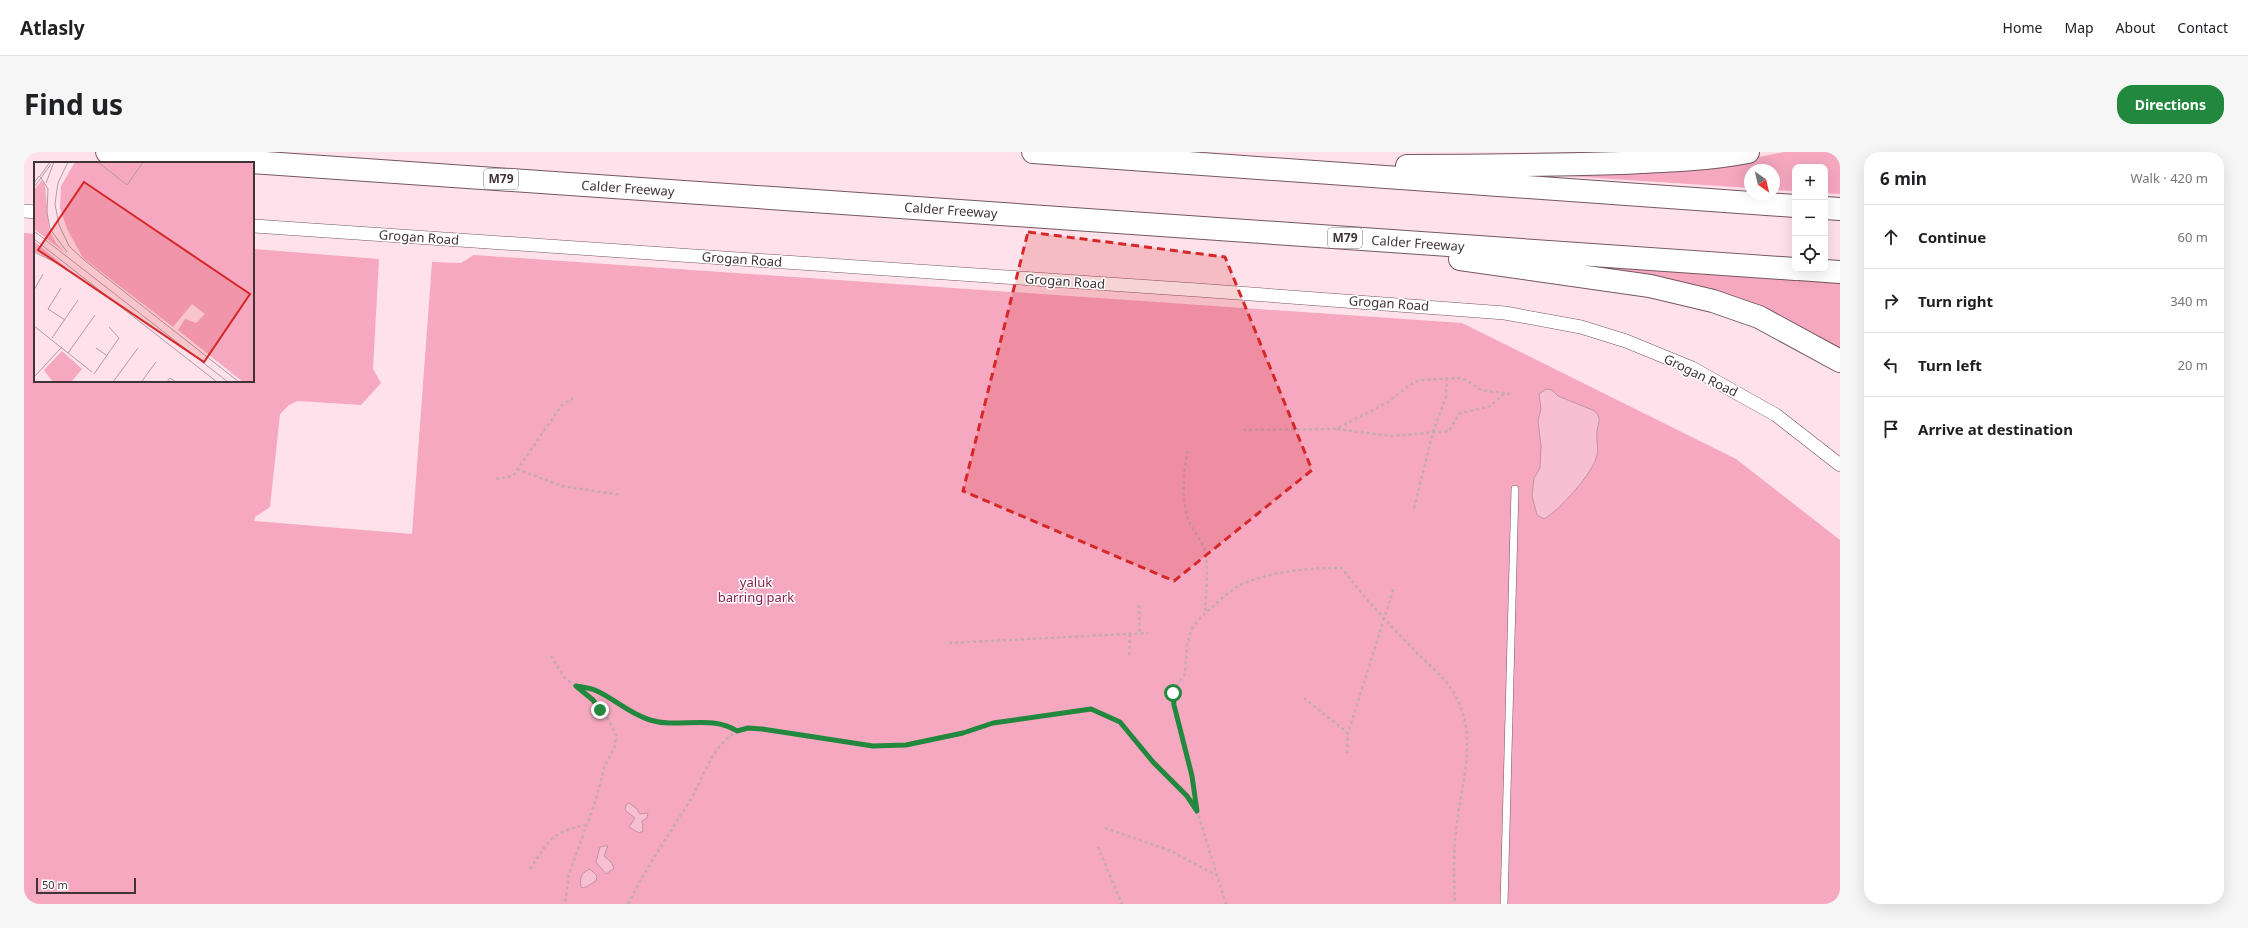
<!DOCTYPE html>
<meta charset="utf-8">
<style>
:root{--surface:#fff;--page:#f6f6f6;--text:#202124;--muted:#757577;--line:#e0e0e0;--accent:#21883d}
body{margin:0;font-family:"Noto Sans",sans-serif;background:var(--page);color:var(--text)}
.controls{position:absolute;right:12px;top:12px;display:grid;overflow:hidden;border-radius:8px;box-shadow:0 4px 16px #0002}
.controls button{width:36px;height:36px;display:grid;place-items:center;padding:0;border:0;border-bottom:1px solid var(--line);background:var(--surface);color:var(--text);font:20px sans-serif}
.compass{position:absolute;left:1720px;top:12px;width:36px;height:36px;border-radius:50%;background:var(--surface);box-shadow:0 4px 16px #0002;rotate:146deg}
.scale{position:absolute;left:12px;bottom:10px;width:100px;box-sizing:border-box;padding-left:4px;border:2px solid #413337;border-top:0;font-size:11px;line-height:14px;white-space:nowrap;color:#413337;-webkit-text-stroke:3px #fff;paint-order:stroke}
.stop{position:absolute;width:12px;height:12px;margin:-9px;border:3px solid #21883d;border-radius:50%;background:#fff}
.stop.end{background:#21883d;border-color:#fff;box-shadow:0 1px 4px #0008}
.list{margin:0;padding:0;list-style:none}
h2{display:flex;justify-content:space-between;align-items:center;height:52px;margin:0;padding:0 16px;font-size:17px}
h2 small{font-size:13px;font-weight:400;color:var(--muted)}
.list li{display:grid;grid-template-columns:26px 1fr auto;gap:12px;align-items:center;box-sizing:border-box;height:64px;padding:0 16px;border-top:1px solid var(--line)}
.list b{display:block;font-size:15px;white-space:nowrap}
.list em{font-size:13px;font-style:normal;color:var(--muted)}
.icon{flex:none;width:22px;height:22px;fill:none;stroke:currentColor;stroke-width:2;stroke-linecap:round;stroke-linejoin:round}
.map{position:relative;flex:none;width:1816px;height:752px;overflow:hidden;border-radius:16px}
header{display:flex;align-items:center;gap:24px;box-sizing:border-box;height:56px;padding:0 20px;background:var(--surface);border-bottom:1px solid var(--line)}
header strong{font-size:19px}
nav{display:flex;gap:22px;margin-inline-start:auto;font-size:14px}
.intro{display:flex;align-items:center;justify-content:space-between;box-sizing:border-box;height:96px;padding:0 24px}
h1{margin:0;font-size:28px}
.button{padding:10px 18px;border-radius:16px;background:var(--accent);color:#fff;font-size:14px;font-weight:700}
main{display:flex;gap:24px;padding:0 24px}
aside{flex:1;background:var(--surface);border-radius:16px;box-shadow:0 4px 16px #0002}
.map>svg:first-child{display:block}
.green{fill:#f6a8c1}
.water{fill:#f7bfd1;stroke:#c095a3}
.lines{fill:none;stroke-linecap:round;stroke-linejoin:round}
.service-casing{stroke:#755761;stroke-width:8}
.minor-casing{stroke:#755761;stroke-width:14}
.motorway-casing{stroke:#755761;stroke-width:24}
.path{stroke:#c4abb3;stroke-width:2.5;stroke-dasharray:3 3;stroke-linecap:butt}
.service{stroke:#fff;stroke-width:7}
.minor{stroke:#fff;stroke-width:13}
.motorway{stroke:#fff;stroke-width:22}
.route{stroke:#21883d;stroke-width:5}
.marked{fill:#d62828;fill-opacity:0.2;stroke:#d62828;stroke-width:3;stroke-dasharray:8 5;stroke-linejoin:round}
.labels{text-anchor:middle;stroke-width:3;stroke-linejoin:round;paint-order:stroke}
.shield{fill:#fff;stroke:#7a7073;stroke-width:1}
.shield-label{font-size:12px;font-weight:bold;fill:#413337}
.street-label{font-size:13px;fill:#413337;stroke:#fff}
.park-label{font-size:13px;fill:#851e4c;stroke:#fff}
.inset-road{fill:none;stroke:#b29ba2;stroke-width:1}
.view{fill:#d62828;fill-opacity:0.15;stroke:#d62828;stroke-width:2}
.inset-edge{fill:none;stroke:#413337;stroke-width:2}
</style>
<header>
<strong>Atlasly</strong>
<nav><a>Home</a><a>Map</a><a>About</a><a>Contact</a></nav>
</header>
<div class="intro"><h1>Find us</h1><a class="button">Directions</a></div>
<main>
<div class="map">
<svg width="1816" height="752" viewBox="0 0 1816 752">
<rect width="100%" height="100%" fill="#fee1ea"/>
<path class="green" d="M 1760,0 L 1816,0 L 1816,42 L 1801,41 L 1801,15 L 1771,15 L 1771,39 L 1750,38 L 1750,18 L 1726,18 L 1726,36 L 1543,24 L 1542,18 L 1730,6 Z
M 0,81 L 11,82 L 11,229 L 229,229 L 229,97 L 355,107 L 349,217 L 357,231 L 337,253 L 274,249 L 265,253 L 256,262 L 246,355 L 231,365 L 230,369 L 388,382 L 408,110 L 437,111 L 450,103 L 1438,171 L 1712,307 L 1816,388 L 1816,752 L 0,752 Z
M 1511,111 L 1593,113 L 1816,130 L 1816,198 L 1791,182 L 1721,149 Z"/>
<path class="water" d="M 1522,237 L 1528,238 L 1534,244 L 1571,259 C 1579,268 1573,272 1573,281 C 1572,289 1575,296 1573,303 C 1570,320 1535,359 1520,367 L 1513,363 L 1508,344 L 1510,326 L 1516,316 L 1517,294 L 1514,269 L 1517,257 L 1515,242 Z
M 605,651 L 613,657 L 616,662 L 624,661 L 623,666 L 618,669 L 619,679 L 615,681 L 605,675 L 611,666 L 601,658 L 602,653 Z
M 580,694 L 584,694 L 580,704 L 587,710 L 590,716 L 582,722 L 572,710 L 576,695 Z
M 566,717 L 573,724 L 572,729 L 560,736 L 557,735 C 555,726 558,720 566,717 Z"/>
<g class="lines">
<defs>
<path id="service" d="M 1480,752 L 1491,337"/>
<path id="minor" d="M 0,59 L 11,60
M 229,74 L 1173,138 L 1481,161 L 1557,175 L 1602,189 L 1668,216 L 1752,263 L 1816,313"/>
<path id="motorway" d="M 83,0 L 1771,117
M 1009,0 L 1771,54
M 1383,14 C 1454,14 1526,13 1598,11 C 1640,9 1682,8 1724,0
M 1801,56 L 1816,57
M 1436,107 L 1626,134 L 1689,149 L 1735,165 L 1816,209
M 1775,117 L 1816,120"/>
</defs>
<use href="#service" class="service-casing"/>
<use href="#minor" class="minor-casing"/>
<use href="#motorway" class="motorway-casing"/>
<path class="path" d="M 1313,277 L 1368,284 L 1425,279 L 1435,262 L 1466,254 L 1480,242
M 1219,278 L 1312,277 L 1364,250 L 1390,230 L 1398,228 L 1434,226 L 1442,228 L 1457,238 L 1486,242
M 1164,299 C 1159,319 1157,349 1165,369 C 1169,380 1178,388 1181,399 C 1185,419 1182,441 1181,461
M 493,317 L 538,334 L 597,343
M 472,327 L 489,324 L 537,254 L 549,246
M 1390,356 L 1409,280 L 1422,245 L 1423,226
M 1115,453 L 1116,482
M 925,491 L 1124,481
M 1105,503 L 1106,482
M 527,504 L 540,525 L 569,548 L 584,567 L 592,583 L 591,594 L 581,613 L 571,650 L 545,722 L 541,752
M 554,534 C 560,536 567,536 573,538 C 593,547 607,564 629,569 C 657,575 688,562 713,579
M 1280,546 L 1324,581 L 1370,435
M 1323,601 L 1324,581
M 1173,657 L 1168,624 L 1150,553 C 1149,540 1151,534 1160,524 C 1163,509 1161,494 1167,479 C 1171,471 1178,464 1185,458 C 1194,450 1203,441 1213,435 C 1239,420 1289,415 1318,416 C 1340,446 1365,472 1390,498 C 1406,514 1426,529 1435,551 C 1453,592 1436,637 1432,679 C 1429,704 1430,728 1431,752
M 1081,676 L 1147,699 L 1192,723
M 1074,695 L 1098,752
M 506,717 C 525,689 526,681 561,673
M 604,752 C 622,716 644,684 665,650 C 677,631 683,608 698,592 C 709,578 722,575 738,577 L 849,594 L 882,593 L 939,581 L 969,571 L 1020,565 L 1048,559 L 1067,557 L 1083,563 L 1096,570 L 1129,610 L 1163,644 L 1173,659 L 1202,752"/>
<use href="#service" class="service"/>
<use href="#minor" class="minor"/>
<use href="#motorway" class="motorway"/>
</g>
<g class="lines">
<path class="route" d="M 576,558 L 569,548 L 552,534 C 559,535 567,536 573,539 C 592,548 606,562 626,568 C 655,577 687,562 713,579 L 724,576 L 738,577 L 849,594 L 882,593 L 939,581 L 969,571 L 1067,557 L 1096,570 L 1129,610 L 1163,644 L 1173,659 L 1168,624 L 1150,553 L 1149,541"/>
</g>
<path class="marked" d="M 1004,80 L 1201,105 L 1288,318 L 1150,429 L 939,339 Z"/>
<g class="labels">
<g class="shield">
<rect x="460" y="17" width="34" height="20" rx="3"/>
<rect x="1304" y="76" width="34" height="20" rx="3"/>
</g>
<g class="shield-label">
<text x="477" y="31">M79</text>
<text x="1321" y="90">M79</text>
</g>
<g class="street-label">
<text transform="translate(604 36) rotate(4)" y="5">Calder Freeway</text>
<text transform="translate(927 58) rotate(4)" y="5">Calder Freeway</text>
<text transform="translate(395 85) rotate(4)" y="5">Grogan Road</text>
<text transform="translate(1394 91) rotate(4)" y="5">Calder Freeway</text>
<text transform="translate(718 107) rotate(4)" y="5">Grogan Road</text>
<text transform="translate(1041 129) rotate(4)" y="5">Grogan Road</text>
<text transform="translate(1365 151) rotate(4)" y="5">Grogan Road</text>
<text transform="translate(1677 223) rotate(26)" y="5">Grogan Road</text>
</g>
<g class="park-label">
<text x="732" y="435">yaluk<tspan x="732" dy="15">barring park</tspan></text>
</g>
</g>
<g transform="translate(10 10)">
<rect width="220" height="220" fill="#fee1ea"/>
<path d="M 41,0 L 220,0 L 220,220 L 209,220 L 144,168 L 151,157 L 162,161 L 171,152 L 158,142 L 139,165 L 49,96 L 33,67 L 26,46 L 27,24 ZM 8,18 L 11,23 L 15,67 L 22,81 L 33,92 L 0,67 L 0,28 ZM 0,79 L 30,104 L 0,89 ZM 28,189 L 48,207 L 37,220 L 19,220 L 10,208 Z" fill="#f6a8c1"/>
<path class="inset-road" d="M 34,0 L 24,21 L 21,42 L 25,63 L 35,84 L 50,98 L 205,220M 64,0 L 93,23 L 109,0M 6,14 L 16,0M 7,16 L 17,2M 7,16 L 14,27 L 13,50 L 16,67 L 33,90M 0,21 L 5,14 L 7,16 L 0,25M 12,21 L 20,0M 0,69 L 194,220M 0,77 L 183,220M 0,90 L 31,105M 27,126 L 14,147 L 31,158M 0,128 L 9,112M 0,164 L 58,210M 18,176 L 44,138M 62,186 L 72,193M 34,191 L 61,153M 60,212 L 85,176 L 75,165M 0,215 L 28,185M 108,219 L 122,200M 79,220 L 104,186M 133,220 L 136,216 L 142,220"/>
<path class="view" d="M 50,20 L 216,132 L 170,200 L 4,88 Z"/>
<rect width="220" height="220" class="inset-edge"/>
</g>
</svg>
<div class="controls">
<button>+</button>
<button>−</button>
<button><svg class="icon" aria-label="locate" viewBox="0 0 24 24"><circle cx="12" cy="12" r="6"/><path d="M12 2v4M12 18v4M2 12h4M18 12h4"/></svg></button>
</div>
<svg class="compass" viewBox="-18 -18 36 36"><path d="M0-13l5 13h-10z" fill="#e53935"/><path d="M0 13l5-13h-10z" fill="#757577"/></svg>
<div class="scale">50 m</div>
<div class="stop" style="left:1149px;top:541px"></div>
<div class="stop end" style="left:576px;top:558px"></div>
</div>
<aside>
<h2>6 min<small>Walk · 420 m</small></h2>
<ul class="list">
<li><svg class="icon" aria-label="ahead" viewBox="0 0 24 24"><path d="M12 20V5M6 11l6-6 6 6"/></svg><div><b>Continue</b></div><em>60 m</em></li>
<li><svg class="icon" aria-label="right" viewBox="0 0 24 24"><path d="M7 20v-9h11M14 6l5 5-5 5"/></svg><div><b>Turn right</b></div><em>340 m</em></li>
<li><svg class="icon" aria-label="left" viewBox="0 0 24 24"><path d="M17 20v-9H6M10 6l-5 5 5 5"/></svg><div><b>Turn left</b></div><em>20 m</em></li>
<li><svg class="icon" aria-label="arrive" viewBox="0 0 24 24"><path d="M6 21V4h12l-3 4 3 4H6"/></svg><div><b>Arrive at destination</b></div></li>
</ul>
</aside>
</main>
